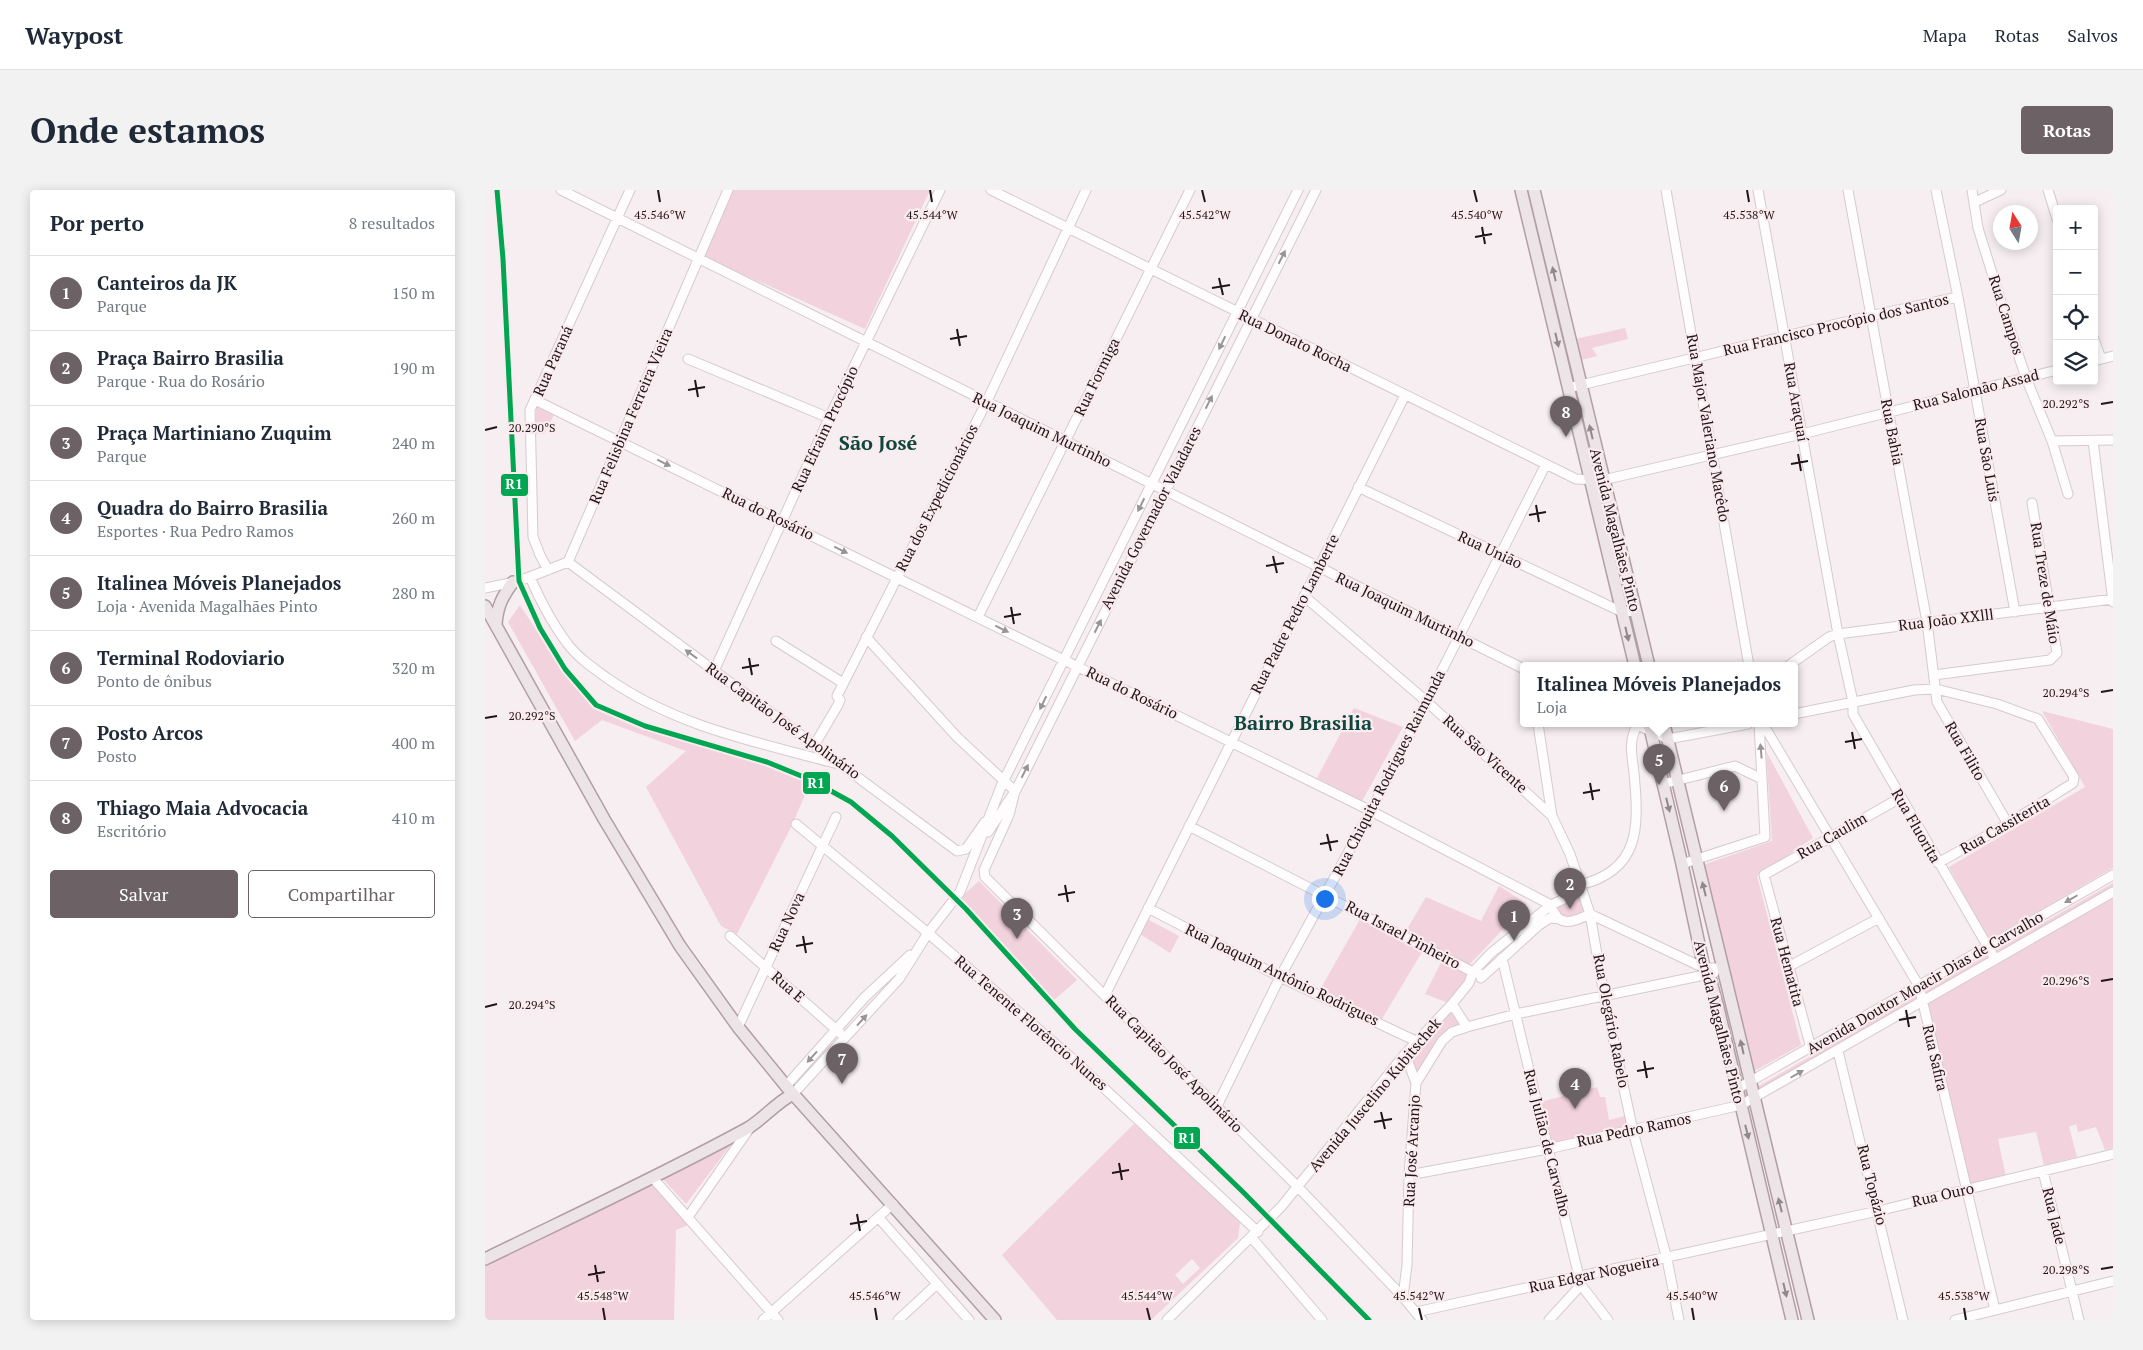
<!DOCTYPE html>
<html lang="pt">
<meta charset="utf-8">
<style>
:root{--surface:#fff;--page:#f2f2f3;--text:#1f2937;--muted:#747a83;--line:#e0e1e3;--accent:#6c6165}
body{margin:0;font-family:"PT Serif",serif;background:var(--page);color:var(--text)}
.controls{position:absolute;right:15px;top:15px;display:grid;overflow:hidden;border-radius:5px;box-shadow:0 2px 12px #0003}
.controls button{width:45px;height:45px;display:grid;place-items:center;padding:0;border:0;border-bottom:1px solid var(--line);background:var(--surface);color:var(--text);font:25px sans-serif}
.compass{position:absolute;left:1508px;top:15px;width:45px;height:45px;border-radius:50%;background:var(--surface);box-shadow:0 2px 12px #0003;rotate:349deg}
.you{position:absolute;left:839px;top:708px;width:18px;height:18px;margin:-12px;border:4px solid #fff;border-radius:50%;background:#1a73e8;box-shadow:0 0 0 8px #1a73e833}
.badge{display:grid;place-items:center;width:32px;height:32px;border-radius:50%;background:var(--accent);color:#fff;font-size:16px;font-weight:700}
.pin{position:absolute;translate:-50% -41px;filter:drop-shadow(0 1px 2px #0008)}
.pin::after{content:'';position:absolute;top:26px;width:18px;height:15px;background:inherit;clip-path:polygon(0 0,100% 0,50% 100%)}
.popup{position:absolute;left:1035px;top:472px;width:278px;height:65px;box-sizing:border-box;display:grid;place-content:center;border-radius:5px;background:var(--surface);filter:drop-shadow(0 1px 4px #0005);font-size:16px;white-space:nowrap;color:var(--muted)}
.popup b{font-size:19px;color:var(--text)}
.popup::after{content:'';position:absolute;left:50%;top:100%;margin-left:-10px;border:10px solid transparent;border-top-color:var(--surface)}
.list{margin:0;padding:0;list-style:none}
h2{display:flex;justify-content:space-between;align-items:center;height:65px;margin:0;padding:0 20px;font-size:21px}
h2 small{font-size:16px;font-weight:400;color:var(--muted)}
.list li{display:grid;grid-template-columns:32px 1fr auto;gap:15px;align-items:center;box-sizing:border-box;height:75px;padding:0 20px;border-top:1px solid var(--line)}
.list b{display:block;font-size:19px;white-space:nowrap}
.list p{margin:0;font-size:16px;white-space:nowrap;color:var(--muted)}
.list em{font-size:16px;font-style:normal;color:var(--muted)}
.actions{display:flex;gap:10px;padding:15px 20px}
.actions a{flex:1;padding:11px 0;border:1px solid var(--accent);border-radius:5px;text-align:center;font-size:18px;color:var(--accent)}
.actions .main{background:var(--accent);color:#fff}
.icon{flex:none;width:28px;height:28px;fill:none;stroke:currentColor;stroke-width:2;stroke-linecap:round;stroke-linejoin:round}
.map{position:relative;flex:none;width:1628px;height:1130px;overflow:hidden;border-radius:5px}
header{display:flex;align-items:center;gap:30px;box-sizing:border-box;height:70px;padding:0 25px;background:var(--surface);border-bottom:1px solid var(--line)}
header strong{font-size:24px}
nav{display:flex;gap:28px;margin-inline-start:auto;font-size:18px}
.intro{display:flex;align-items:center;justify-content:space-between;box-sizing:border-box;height:120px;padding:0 30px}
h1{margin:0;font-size:35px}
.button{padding:12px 22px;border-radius:5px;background:var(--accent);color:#fff;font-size:18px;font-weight:700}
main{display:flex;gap:30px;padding:0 30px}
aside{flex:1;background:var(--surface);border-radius:5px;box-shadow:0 2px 12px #0003}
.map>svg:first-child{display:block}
.green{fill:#f2d2dc;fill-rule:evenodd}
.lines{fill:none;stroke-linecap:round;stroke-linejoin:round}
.minor-casing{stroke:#d5cbce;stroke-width:11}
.major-casing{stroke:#b29fa6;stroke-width:14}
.minor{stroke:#fefcfd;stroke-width:9}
.major{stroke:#ede4e7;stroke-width:11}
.rail-1-casing{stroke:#faebef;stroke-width:9}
.rail-1{stroke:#00a651;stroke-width:5}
.oneway{fill:#9b9497}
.oneway2{fill:#92878b}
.ticks{fill:none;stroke:#22151a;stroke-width:2}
.labels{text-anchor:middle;stroke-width:4.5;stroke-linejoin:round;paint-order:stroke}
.street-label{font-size:15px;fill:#22151a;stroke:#faebef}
.district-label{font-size:20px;font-weight:bold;fill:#0d473d;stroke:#faebef}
.ticks-label{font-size:12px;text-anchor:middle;fill:#22151a;stroke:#faebef;stroke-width:4.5;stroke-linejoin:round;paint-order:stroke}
.line-badge{stroke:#faebef;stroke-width:2}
.badge-label{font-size:14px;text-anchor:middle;font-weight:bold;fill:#fff}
</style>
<header>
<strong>Waypost</strong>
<nav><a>Mapa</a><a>Rotas</a><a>Salvos</a></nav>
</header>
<div class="intro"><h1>Onde estamos</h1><a class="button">Rotas</a></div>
<main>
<aside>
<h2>Por perto<small>8 resultados</small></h2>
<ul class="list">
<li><span class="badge">1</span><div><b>Canteiros da JK</b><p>Parque</p></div><em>150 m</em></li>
<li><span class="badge">2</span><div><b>Praça Bairro Brasilia</b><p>Parque · Rua do Rosário</p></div><em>190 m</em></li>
<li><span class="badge">3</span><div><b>Praça Martiniano Zuquim</b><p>Parque</p></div><em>240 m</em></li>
<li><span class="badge">4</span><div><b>Quadra do Bairro Brasilia</b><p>Esportes · Rua Pedro Ramos</p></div><em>260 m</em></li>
<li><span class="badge">5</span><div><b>Italinea Móveis Planejados</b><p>Loja · Avenida Magalhães Pinto</p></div><em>280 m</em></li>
<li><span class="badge">6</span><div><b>Terminal Rodoviario</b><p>Ponto de ônibus</p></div><em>320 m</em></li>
<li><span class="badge">7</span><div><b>Posto Arcos</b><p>Posto</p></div><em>400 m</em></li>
<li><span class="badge">8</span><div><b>Thiago Maia Advocacia</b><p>Escritório</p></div><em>410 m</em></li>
</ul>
<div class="actions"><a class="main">Salvar</a><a>Compartilhar</a></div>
</aside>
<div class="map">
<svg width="1628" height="1130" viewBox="0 0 1628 1130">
<rect width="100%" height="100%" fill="#f6eef0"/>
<path class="green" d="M 247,0 L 445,0 L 380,139 L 217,66 Z
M 1140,138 L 1143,149 L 1107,158 L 1112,166 L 1092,171 L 1086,150 Z
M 51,217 L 69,225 L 59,244 L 51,244 Z
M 35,415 L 78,482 L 111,518 L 159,537 L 283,575 L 325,593 L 307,635 L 252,744 L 236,736 L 161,597 L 201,561 L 117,530 L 90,551 L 23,432 Z
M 869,518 L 918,537 L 877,611 L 832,588 Z
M 1557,521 L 1628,539 L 1628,678 L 1503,750 L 1464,677 L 1600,597 Z
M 1281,561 L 1328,648 L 1272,686 L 1316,855 L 1264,884 L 1218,675 L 1287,651 Z
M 494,691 L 592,790 L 568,811 L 475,708 Z
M 1628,693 L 1628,698 L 1441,805 L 1439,801 Z
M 1014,696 L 1042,714 L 983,776 L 921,741 L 941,707 L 996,731 Z
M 1096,701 L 1105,724 L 1076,729 L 1066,715 Z
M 1628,705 L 1628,958 L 1620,960 L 1611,937 L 1593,942 L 1591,934 L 1584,937 L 1592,967 L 1559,975 L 1551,942 L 1513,949 L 1521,987 L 1484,996 L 1441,815 Z
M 878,724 L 940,757 L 894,834 L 832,805 Z
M 662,729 L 694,746 L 685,763 L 655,744 Z
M 959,767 L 988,782 L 967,814 L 982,837 L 966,844 L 931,893 L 920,864 L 966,814 L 940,804 Z
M 1430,806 L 1433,811 L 1274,902 L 1272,897 Z
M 1112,897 L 1115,907 L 1120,907 L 1124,930 L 1140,926 L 1144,938 L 1066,954 L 1056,912 Z
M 649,934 L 755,1032 L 753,1048 L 666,1130 L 572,1130 L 517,1065 ZM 707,1069 L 715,1078 L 698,1094 L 690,1085 Z
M 251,948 L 201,1014 L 177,988 Z
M 167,994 L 203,1035 L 191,1040 L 189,1130 L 0,1130 L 0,1076 Z"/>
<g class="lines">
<defs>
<path id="minor" d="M 76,0 L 1039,479
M 506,0 L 1091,289 L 1118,290 L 1317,244 L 1572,180
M 1181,0 L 1264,476
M 1273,0 L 1353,444 L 1368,512 L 1368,524 L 1510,769
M 1363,0 L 1442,432 L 1452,512 L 1523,634
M 1451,0 L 1473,107 L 1530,422
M 1487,0 L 1493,38 L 1516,112 L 1541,188 L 1567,251 L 1583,304
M 1563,0 L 1572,29
M 1490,12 L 1516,0
M 1609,149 L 1616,169
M 203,169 L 344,228
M 1609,171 L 1628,166
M 1083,198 L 1385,126 L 1473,107
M 50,210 L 886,621 L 1066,715 C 1073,739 1089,732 1105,724 L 1219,778 L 1238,778
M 1567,251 L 1628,250
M 1608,251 L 1628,412
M 873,297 L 1137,422 L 1150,421
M 83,372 L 472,661 L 481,659 L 500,632
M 63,380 L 55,365 L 48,347 L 45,220 L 145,0
M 45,387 C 55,410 66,432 82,453 C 92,467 108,478 122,488 C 192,537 272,552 353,574
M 0,398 L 34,391 L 83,372 L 243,0
M 819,406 L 941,511 L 1067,626
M 493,427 L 705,0
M 381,447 L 472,547 L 530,601 L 524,625 L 499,680 L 500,687 L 813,997 L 918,1107 L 937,1130
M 291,451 L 358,493
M 1303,476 L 1344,447 L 1353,444 L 1628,409
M 229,481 L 344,228 L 455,0
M 1449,485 L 1565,470 L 1572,463 L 1547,313
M 1309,524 L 1429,500 L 1451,499 L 1512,514 L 1553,529 L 1589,587 L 1588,593 L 1523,634 L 1453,673
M 1053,534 L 1067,626 L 1085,664 L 1105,724 L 1119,805 L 1148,941 L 1182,1069 L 1194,1130
M 1150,534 L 1183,549 L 1263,534
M 1274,534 L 1277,589
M 1278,534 L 1434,796 L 1510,1120
M 330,554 L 353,515 L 355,510 L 352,506 L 501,213 L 601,0
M 1178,594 L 1250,576 L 1277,589 L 1280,647 L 1197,674
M 311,634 L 443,743 L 590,871 L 773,1042
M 704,636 L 988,782 L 999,785
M 503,642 L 531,600 L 831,0
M 663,718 L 795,787 L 931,851
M 245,746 L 355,843
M 1017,768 L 1096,1095 L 1123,1130
M 1303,777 L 1394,728
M 996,788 L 1054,735 L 1065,728 L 1075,729
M 620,805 L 920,205
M 967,814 L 982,837 L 1031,824 L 1229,783
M 253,837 L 351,627
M 1326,858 L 1279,685 L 1415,608
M 1353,861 L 1418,1130
M 920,864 L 931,893
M 301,896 L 380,807 L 425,765
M 1252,899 L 1628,685
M 308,904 L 414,789 L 443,743 L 475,702 L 517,594 L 813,0
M 731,918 L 795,787 L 886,621 L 1061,274
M 1558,981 L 1594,1130
M 924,985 L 1063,959 L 1256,915 L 1628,702
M 167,987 L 293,1130
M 203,1027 L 264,939
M 393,1027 L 484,1130
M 767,1048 L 837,1130
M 918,1107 L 922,1075 L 924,985 L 931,893 L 957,851 L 967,842 L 982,837
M 931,1122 L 1393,1021 L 1628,964
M 278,1130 L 408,1014
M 413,1130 L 452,1094
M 682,1130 L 796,1017 L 920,864 L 967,814 L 984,793 L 988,782 L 1006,763 L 1066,715 L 1096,701 L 1094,695 C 1156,681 1154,636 1149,583 C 1147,563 1143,554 1152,535
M 1064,1130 L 1096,1095
M 1470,1130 L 1628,1091"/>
<path id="major" d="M 1036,0 L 1150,476
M 1049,0 L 1164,476
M 0,416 L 119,629 L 195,756 L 253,837 L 301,896 L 510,1130
M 11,435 C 12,417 17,407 28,392
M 1164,534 L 1197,674 L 1219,778 L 1224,784 L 1233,818 L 1307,1130
M 1179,534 L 1323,1130
M 0,1069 C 88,1026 177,985 263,938 C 279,928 291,913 308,904"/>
</defs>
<use href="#minor" class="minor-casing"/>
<use href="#major" class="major-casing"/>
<use href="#minor" class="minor"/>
<use href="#major" class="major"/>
<defs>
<path id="rail-1" d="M 12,0 L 18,69 L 34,391 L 55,438 L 80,479 L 111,515 L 160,536 L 282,572 L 326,590 L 366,612 L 407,646 L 481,719 L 590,839 L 758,1002 L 884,1130"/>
</defs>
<use href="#rail-1" class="rail-1-casing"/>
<use href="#rail-1" class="rail-1"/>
</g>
<defs><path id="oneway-solid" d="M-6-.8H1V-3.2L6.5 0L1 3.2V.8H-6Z" transform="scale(1.25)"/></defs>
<g class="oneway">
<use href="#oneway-solid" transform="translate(797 67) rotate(-63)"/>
<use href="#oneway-solid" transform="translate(737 153) rotate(116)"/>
<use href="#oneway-solid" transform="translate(724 212) rotate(-63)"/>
<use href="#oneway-solid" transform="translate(179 273) rotate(26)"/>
<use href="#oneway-solid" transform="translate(656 315) rotate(116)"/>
<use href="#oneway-solid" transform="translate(356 360) rotate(26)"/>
<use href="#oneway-solid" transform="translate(613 436) rotate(-63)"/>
<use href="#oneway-solid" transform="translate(517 439) rotate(26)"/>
<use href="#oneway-solid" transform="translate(206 464) rotate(-144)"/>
<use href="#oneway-solid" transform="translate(558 513) rotate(116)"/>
<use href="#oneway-solid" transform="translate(1276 561) rotate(-95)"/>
<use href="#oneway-solid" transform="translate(540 581) rotate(-63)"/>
<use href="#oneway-solid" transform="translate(1586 709) rotate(150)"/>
<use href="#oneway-solid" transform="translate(377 830) rotate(-48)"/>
<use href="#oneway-solid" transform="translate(327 867) rotate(132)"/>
<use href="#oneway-solid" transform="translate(1312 884) rotate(-30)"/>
</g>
<g class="oneway2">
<use href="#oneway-solid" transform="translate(1069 84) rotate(-103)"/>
<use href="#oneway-solid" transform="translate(1072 150) rotate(77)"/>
<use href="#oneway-solid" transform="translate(1106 242) rotate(-103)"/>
<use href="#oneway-solid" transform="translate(1142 444) rotate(77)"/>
<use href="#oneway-solid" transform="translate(1183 615) rotate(76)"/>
<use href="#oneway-solid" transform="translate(1219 699) rotate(-104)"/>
<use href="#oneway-solid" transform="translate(1257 857) rotate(-103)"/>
<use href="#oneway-solid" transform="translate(1262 942) rotate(76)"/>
<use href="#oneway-solid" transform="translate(1295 1015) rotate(-104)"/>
<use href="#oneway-solid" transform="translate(1300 1100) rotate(77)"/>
</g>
<path class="ticks" d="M 173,0 L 175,12M 445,0 L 447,12M 717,0 L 720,12M 989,0 L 992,12M 1262,0 L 1264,12M 997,37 L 1000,54M 990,47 L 1007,44M 734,88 L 738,105M 727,98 L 745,95M 472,139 L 475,156M 465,149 L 482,146M 210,190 L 213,207M 203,200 L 220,197M 1616,214 L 1628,212M 0,240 L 12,237M 1313,264 L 1316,281M 1306,274 L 1323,271M 1051,315 L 1054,332M 1044,325 L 1061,322M 788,366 L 792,383M 781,376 L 799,373M 526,417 L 529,434M 519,427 L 536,424M 264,468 L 267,485M 257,478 L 274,475M 1616,502 L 1628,500M 0,528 L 12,526M 1367,542 L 1370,559M 1360,552 L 1377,549M 1105,593 L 1108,610M 1098,603 L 1115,600M 842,644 L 846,661M 835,654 L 853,651M 580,695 L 583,712M 573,705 L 590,702M 318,746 L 321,763M 311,756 L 328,753M 1616,791 L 1628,789M 0,817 L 12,814M 1421,820 L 1424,837M 1414,830 L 1431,827M 1159,871 L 1162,888M 1152,881 L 1169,878M 896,922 L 900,939M 889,932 L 907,929M 634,973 L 637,990M 627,983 L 644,980M 372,1024 L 375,1041M 365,1034 L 382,1031M 110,1075 L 113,1092M 1616,1079 L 1628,1077M 103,1085 L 120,1082M 118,1118 L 120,1130M 390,1118 L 392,1130M 662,1118 L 665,1130M 934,1118 L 937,1130M 1207,1118 L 1209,1130M 1479,1118 L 1481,1130"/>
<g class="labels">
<g class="street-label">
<text transform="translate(1521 125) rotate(72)" y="5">Rua Campos</text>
<text transform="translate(1351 135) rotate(-13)" y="5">Rua Francisco Procópio dos Santos</text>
<text transform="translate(810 151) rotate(26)" y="5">Rua Donato Rocha</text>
<text transform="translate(68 171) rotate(-66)" y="5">Rua Paraná</text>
<text transform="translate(612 187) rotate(-64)" y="5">Rua Formiga</text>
<text transform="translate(1491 200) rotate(-14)" y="5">Rua Salomão Assad</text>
<text transform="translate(1311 212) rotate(80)" y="5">Rua Araçuaí</text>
<text transform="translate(146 226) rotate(-67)" y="5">Rua Felisbina Ferreira Vieira</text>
<text transform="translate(1223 238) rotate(80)" y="5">Rua Major Valeriano Macêdo</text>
<text transform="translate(340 239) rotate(-65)" y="5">Rua Efraim Procópio</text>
<text transform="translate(557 240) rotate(26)" y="5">Rua Joaquim Murtinho</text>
<text transform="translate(1407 242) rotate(79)" y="5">Rua Bahia</text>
<text transform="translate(1502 270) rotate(80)" y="5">Rua São Luis</text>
<text transform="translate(452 308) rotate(-63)" y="5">Rua dos Expedicionários</text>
<text transform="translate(283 324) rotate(26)" y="5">Rua do Rosário</text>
<text transform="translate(666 328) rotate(-63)" y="5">Avenida Governador Valadares</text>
<text transform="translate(1130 340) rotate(76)" y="5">Avenida Magalhães Pinto</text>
<text transform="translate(1005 360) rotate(25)" y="5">Rua União</text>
<text transform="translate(1560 393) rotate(81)" y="5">Rua Treze de Máio</text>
<text transform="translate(920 420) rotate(26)" y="5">Rua Joaquim Murtinho</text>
<text transform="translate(810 424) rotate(-63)" y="5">Rua Padre Pedro Lamberte</text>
<text transform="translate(1461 430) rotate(-7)" y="5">Rua João XXlll</text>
<text transform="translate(647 503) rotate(26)" y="5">Rua do Rosário</text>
<text transform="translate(298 531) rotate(36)" y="5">Rua Capitão José Apolinário</text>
<text transform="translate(1480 561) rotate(60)" y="5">Rua Filito</text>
<text transform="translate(1000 564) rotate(42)" y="5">Rua São Vicente</text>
<text transform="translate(904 583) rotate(-63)" y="5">Rua Chiquita Rodrigues Raimunda</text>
<text transform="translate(1520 635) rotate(-30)" y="5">Rua Cassiterita</text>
<text transform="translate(1431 636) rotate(60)" y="5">Rua Fluorita</text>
<text transform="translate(1347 646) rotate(-30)" y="5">Rua Caulim</text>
<text transform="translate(302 732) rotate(-65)" y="5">Rua Nova</text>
<text transform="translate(918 745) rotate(28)" y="5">Rua Israel Pinheiro</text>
<text transform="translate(1302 772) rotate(75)" y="5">Rua Hematita</text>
<text transform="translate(797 785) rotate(26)" y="5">Rua Joaquim Antônio Rodrigues</text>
<text transform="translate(1440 793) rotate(-30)" y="5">Avenida Doutor Moacir Dias de Carvalho</text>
<text transform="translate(303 797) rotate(41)" y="5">Rua E</text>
<text transform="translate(1126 831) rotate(79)" y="5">Rua Olegário Rabelo</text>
<text transform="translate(1234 832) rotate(76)" y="5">Avenida Magalhães Pinto</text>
<text transform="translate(546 833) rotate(41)" y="5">Rua Tenente Florêncio Nunes</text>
<text transform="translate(1450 868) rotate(77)" y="5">Rua Safira</text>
<text transform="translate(689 874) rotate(45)" y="5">Rua Capitão José Apolinário</text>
<text transform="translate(890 905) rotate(-50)" y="5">Avenida Juscelino Kubitschek</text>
<text transform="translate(1149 940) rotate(-12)" y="5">Rua Pedro Ramos</text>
<text transform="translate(1062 953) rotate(76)" y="5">Rua Julião de Carvalho</text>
<text transform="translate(927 961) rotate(-87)" y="5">Rua José Arcanjo</text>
<text transform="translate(1387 995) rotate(76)" y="5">Rua Topázio</text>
<text transform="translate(1458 1005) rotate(-13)" y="5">Rua Ouro</text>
<text transform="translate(1569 1026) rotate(76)" y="5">Rua Jade</text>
<text transform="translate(1109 1084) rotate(-12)" y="5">Rua Edgar Nogueira</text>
</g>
<g class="district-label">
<text x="393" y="260">São José</text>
<text x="818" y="540">Bairro Brasilia</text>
</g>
</g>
<g class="ticks-label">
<text x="175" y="29">45.546°W</text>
<text x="447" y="29">45.544°W</text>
<text x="720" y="29">45.542°W</text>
<text x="992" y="29">45.540°W</text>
<text x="1264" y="29">45.538°W</text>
<text x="1581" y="218">20.292°S</text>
<text x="47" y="242">20.290°S</text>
<text x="1581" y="507">20.294°S</text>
<text x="47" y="530">20.292°S</text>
<text x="1581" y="795">20.296°S</text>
<text x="47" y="819">20.294°S</text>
<text x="1581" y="1084">20.298°S</text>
<text x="118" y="1110">45.548°W</text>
<text x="390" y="1110">45.546°W</text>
<text x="662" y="1110">45.544°W</text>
<text x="934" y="1110">45.542°W</text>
<text x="1207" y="1110">45.540°W</text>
<text x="1479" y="1110">45.538°W</text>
</g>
<g class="line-badge">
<rect x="15" y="283" width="29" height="24" rx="5" fill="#00a651"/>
<rect x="317" y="581" width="29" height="24" rx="5" fill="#00a651"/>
<rect x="688" y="936" width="28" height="24" rx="5" fill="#00a651"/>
</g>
<g class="badge-label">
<text x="29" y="299">R1</text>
<text x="331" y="598">R1</text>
<text x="702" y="953">R1</text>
</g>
</svg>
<div class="controls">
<button>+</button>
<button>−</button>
<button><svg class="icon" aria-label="locate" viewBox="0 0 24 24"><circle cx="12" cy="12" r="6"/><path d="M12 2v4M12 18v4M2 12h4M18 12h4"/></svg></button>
<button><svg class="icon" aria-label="layers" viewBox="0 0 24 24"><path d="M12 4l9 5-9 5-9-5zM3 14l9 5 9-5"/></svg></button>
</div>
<svg class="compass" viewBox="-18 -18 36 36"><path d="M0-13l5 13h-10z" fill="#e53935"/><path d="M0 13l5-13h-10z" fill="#747a83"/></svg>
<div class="you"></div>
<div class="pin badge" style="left:1029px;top:751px">1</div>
<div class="pin badge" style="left:1085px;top:719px">2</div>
<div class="pin badge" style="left:532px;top:749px">3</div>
<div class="pin badge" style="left:1090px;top:919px">4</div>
<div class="pin badge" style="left:1174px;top:595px">5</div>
<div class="popup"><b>Italinea Móveis Planejados</b>Loja</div>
<div class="pin badge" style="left:1239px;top:621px">6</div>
<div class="pin badge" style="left:357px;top:894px">7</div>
<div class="pin badge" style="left:1081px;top:247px">8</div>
</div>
</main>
